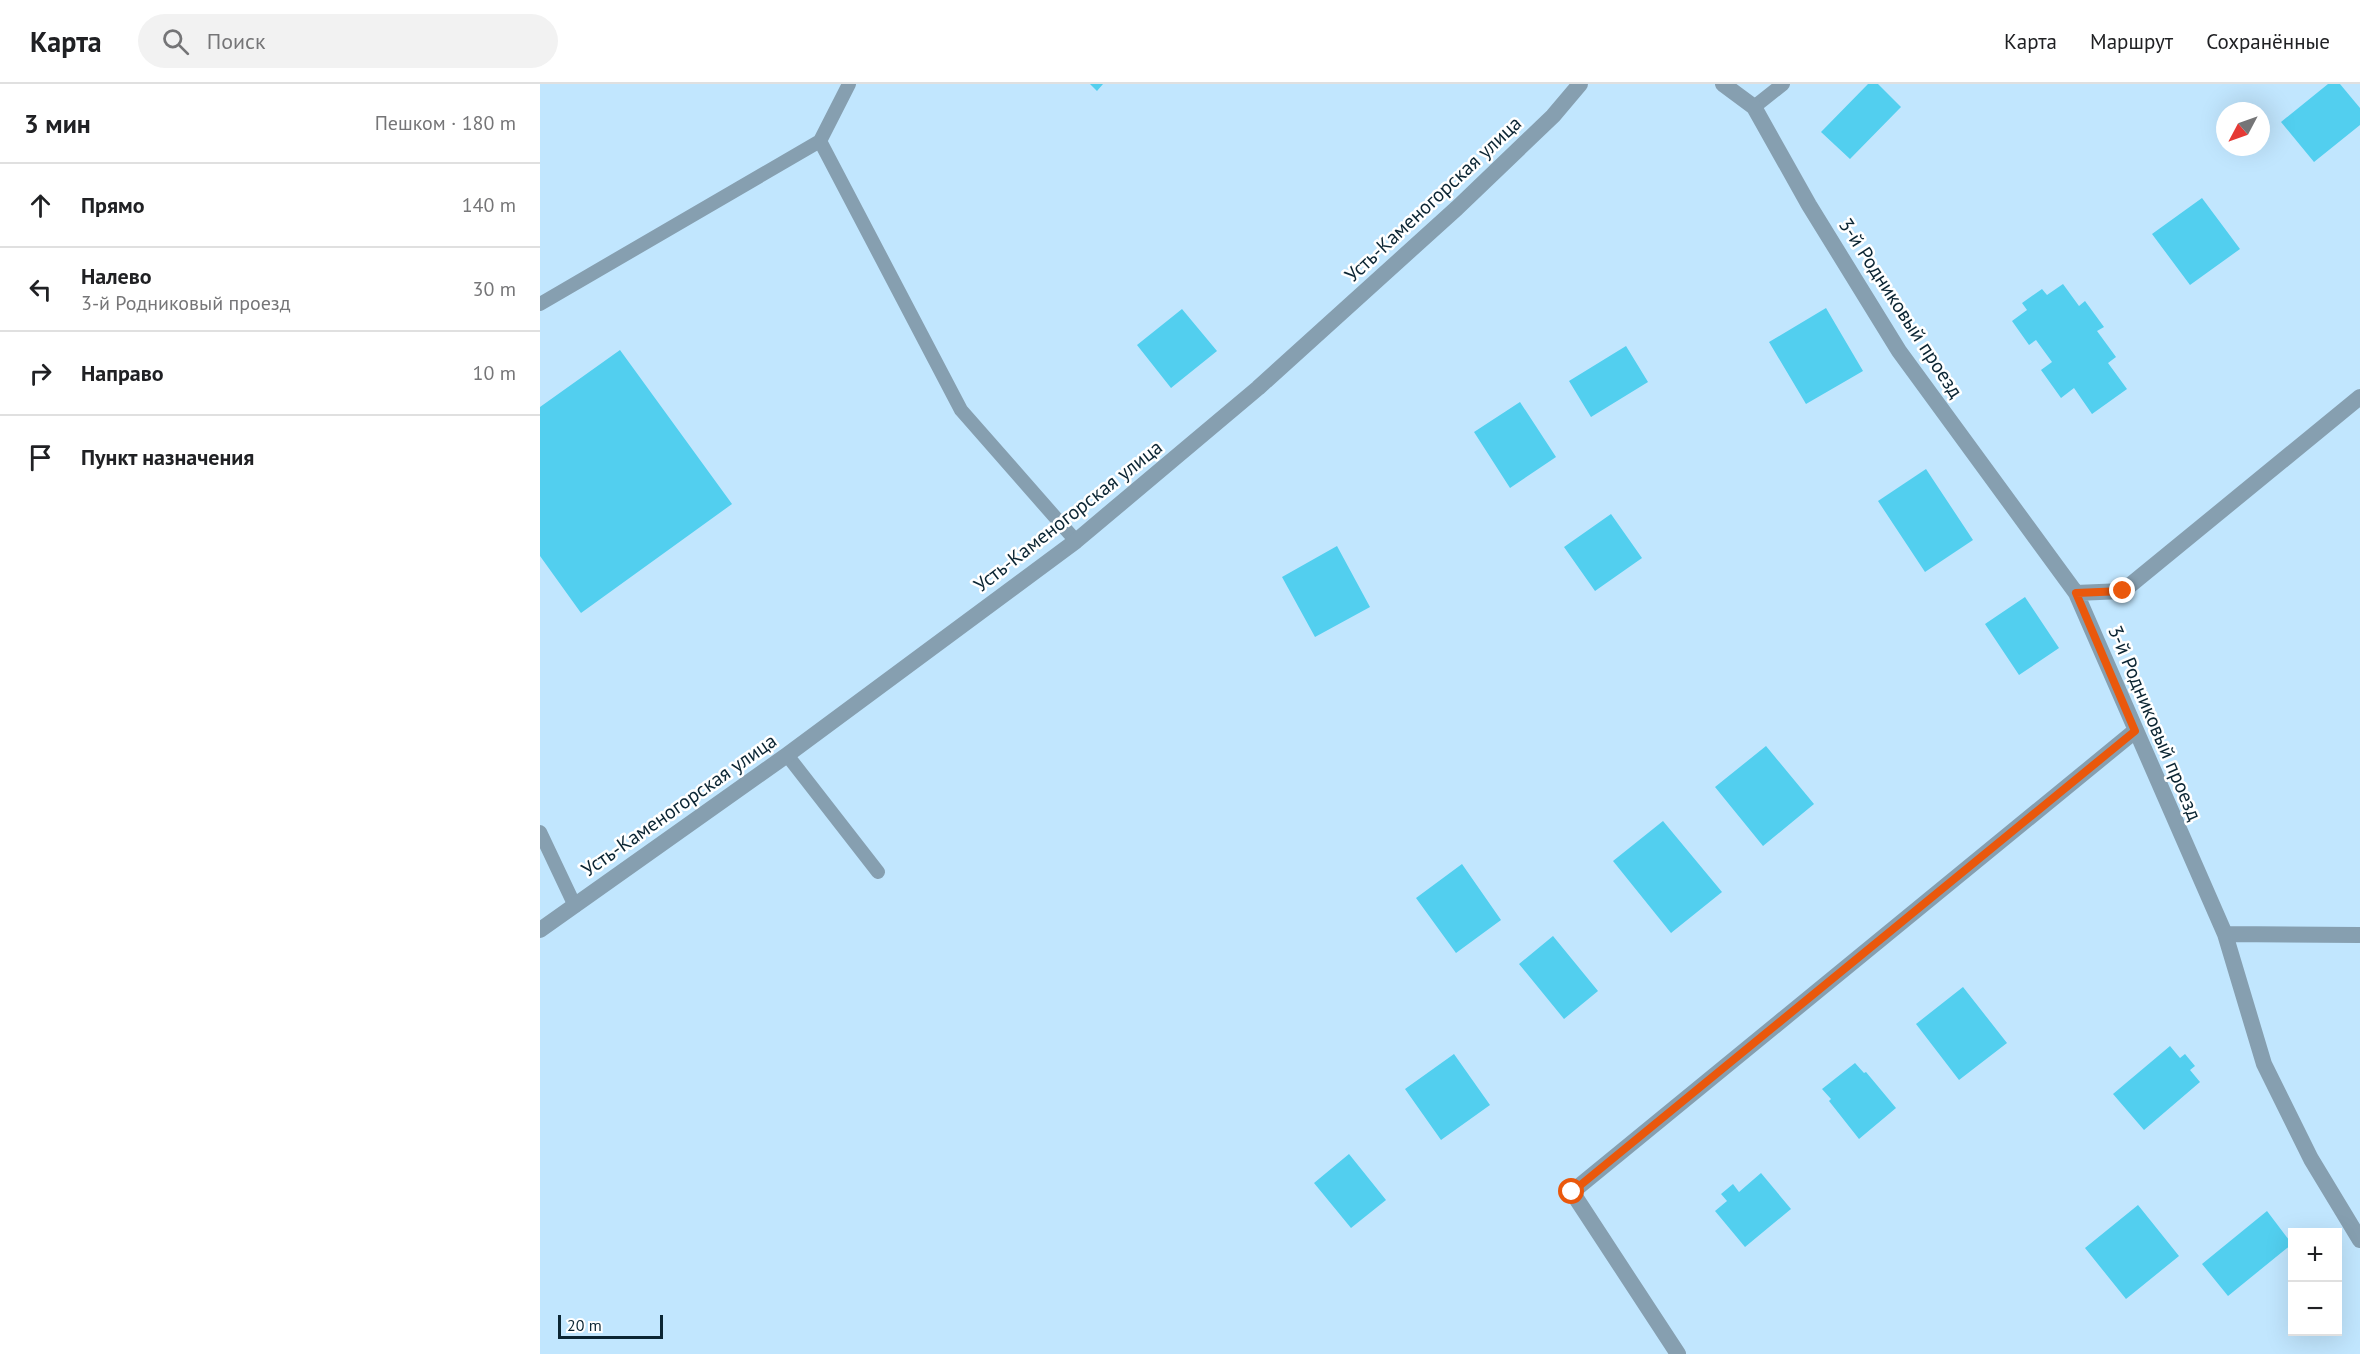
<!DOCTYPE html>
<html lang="ru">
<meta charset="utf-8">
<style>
:root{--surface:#fff;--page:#f2f2f2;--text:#202124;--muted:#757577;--line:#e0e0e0}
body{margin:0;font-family:"PT Sans",sans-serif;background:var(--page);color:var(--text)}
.controls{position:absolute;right:18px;bottom:18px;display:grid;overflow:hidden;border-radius:0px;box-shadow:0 6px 24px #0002}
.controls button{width:54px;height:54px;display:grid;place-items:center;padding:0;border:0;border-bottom:2px solid var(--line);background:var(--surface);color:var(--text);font:30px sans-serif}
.compass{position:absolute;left:1676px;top:18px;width:54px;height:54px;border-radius:50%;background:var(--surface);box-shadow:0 6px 24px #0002;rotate:229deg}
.scale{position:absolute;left:18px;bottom:15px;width:105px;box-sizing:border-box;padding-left:6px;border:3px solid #0b2533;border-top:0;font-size:16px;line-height:21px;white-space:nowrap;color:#0b2533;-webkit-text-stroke:4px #fff;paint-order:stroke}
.stop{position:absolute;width:18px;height:18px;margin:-14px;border:4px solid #ea580c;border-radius:50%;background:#fff}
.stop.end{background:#ea580c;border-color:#fff;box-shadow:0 2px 6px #0008}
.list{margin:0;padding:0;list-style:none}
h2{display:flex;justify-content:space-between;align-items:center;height:78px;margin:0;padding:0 24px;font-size:26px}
h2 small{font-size:20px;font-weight:400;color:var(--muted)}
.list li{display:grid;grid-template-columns:39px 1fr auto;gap:18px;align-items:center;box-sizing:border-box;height:84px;padding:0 24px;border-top:2px solid var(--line)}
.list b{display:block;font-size:22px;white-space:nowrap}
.list p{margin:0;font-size:20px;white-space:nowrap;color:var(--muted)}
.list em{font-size:20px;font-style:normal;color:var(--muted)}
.icon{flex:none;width:33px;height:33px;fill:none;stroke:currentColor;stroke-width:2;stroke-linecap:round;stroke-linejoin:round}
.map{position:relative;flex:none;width:1820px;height:1270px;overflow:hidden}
header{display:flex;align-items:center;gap:36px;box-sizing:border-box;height:84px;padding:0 30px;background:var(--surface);border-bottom:2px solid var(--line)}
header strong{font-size:28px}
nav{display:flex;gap:33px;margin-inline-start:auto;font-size:21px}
.search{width:420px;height:54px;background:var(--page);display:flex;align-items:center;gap:15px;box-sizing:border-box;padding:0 21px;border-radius:33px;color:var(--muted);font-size:22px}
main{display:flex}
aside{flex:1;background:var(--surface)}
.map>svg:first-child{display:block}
.building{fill:#52cfef}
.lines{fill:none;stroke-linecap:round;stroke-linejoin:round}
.service{stroke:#869fb0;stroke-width:14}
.minor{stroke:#869fb0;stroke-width:16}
.route{stroke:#ea580c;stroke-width:8}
.labels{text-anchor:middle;stroke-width:5;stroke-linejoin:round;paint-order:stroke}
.street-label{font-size:20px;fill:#0b2533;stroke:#fff}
</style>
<header>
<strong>Карта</strong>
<div class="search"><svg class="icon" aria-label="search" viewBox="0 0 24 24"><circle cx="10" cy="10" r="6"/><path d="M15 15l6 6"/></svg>Поиск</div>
<nav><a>Карта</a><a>Маршрут</a><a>Сохранённые</a></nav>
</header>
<main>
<aside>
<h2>3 мин<small>Пешком · 180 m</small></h2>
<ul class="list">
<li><svg class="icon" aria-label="ahead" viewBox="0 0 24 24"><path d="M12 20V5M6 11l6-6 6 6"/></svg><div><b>Прямо</b></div><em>140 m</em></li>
<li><svg class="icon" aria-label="left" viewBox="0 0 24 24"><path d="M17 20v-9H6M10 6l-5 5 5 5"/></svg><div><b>Налево</b><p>3-й Родниковый проезд</p></div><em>30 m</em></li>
<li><svg class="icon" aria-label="right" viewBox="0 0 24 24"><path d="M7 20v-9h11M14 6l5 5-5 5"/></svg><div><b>Направо</b></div><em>10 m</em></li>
<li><svg class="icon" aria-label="arrive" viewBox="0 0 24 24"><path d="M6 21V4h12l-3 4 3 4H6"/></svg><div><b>Пункт назначения</b></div></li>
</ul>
</aside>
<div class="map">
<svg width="1820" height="1270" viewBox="0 0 1820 1270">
<rect width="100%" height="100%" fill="#c1e6fe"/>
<path class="building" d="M 550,0 L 563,0 L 557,7 Z
M 1328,0 L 1338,0 L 1361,23 L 1310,75 L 1281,48 Z
M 1788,0 L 1800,0 L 1820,24 L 1820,41 L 1774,78 L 1741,38 Z
M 1662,114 L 1700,165 L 1650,201 L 1612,150 Z
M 1523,200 L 1539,222 L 1545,217 L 1564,243 L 1557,247 L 1576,273 L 1568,279 L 1587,305 L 1552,330 L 1534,304 L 1521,314 L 1501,286 L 1512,278 L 1496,256 L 1489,261 L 1472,237 L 1487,226 L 1482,219 L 1502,205 L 1507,211 Z
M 1286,224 L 1323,287 L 1266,320 L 1229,258 Z
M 642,225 L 677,267 L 631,304 L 597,261 Z
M 1086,262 L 1108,298 L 1051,333 L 1029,297 Z
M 80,266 L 192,420 L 41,529 L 0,472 L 0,323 Z
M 980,318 L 1016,373 L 970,404 L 934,348 Z
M 1386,385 L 1433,456 L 1385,488 L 1338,417 Z
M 1071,430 L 1102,474 L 1055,507 L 1024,463 Z
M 797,462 L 830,523 L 775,553 L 742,493 Z
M 1485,513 L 1519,564 L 1479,591 L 1445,540 Z
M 1226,662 L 1274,720 L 1223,762 L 1175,703 Z
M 1123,737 L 1182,808 L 1131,849 L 1073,777 Z
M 922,780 L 961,836 L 916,869 L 876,814 Z
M 1013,852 L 1058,907 L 1024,935 L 979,880 Z
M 1423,903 L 1467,959 L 1419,996 L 1376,940 Z
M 1630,962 L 1640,974 L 1645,970 L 1655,982 L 1650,986 L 1660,998 L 1604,1046 L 1573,1010 Z
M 914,970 L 950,1021 L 901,1056 L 865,1005 Z
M 1315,979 L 1324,989 L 1326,988 L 1356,1024 L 1319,1055 L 1289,1017 L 1291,1015 L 1282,1005 Z
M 809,1070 L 846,1116 L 811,1144 L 774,1099 Z
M 1221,1089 L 1251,1125 L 1205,1163 L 1175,1127 L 1187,1117 L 1181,1110 L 1193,1100 L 1199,1108 Z
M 1598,1121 L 1639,1172 L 1586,1215 L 1545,1164 Z
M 1727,1127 L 1752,1160 L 1688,1212 L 1662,1180 Z"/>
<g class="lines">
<path class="service" d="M 1214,23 L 1243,0
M 280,57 L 309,0
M 0,220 L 280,57 L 421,326 L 536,457
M 247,671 L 338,788
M 0,748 L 35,822"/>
<path class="minor" d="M 1183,0 L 1214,23 L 1269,121 L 1359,267 L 1536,509 L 1685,850 L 1724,980 L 1771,1075 L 1820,1156
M 1536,509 L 1583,507 L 1820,313
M 0,846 L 247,671 L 536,457 L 718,304 L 917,124 L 1013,32 L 1040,0
M 1685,850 L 1820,851
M 1138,1270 L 1032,1108 L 1595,647"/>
</g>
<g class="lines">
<path class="route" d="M 1032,1108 L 1595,647 L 1536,509 L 1583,507"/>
</g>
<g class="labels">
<g class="street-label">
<text transform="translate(893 115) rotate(-43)" y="7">Усть-Каменогорская улица</text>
<text transform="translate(1361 224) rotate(57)" y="7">3-й Родниковый проезд</text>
<text transform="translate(528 432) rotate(-38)" y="7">Усть-Каменогорская улица</text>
<text transform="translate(1615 639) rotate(67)" y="7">3-й Родниковый проезд</text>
<text transform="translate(139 721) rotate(-35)" y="7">Усть-Каменогорская улица</text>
</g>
</g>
</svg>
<div class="controls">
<button>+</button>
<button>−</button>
</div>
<svg class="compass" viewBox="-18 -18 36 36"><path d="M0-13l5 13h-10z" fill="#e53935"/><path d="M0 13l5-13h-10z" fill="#757577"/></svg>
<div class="scale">20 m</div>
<div class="stop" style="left:1032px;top:1108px"></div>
<div class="stop end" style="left:1583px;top:507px"></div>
</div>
</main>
